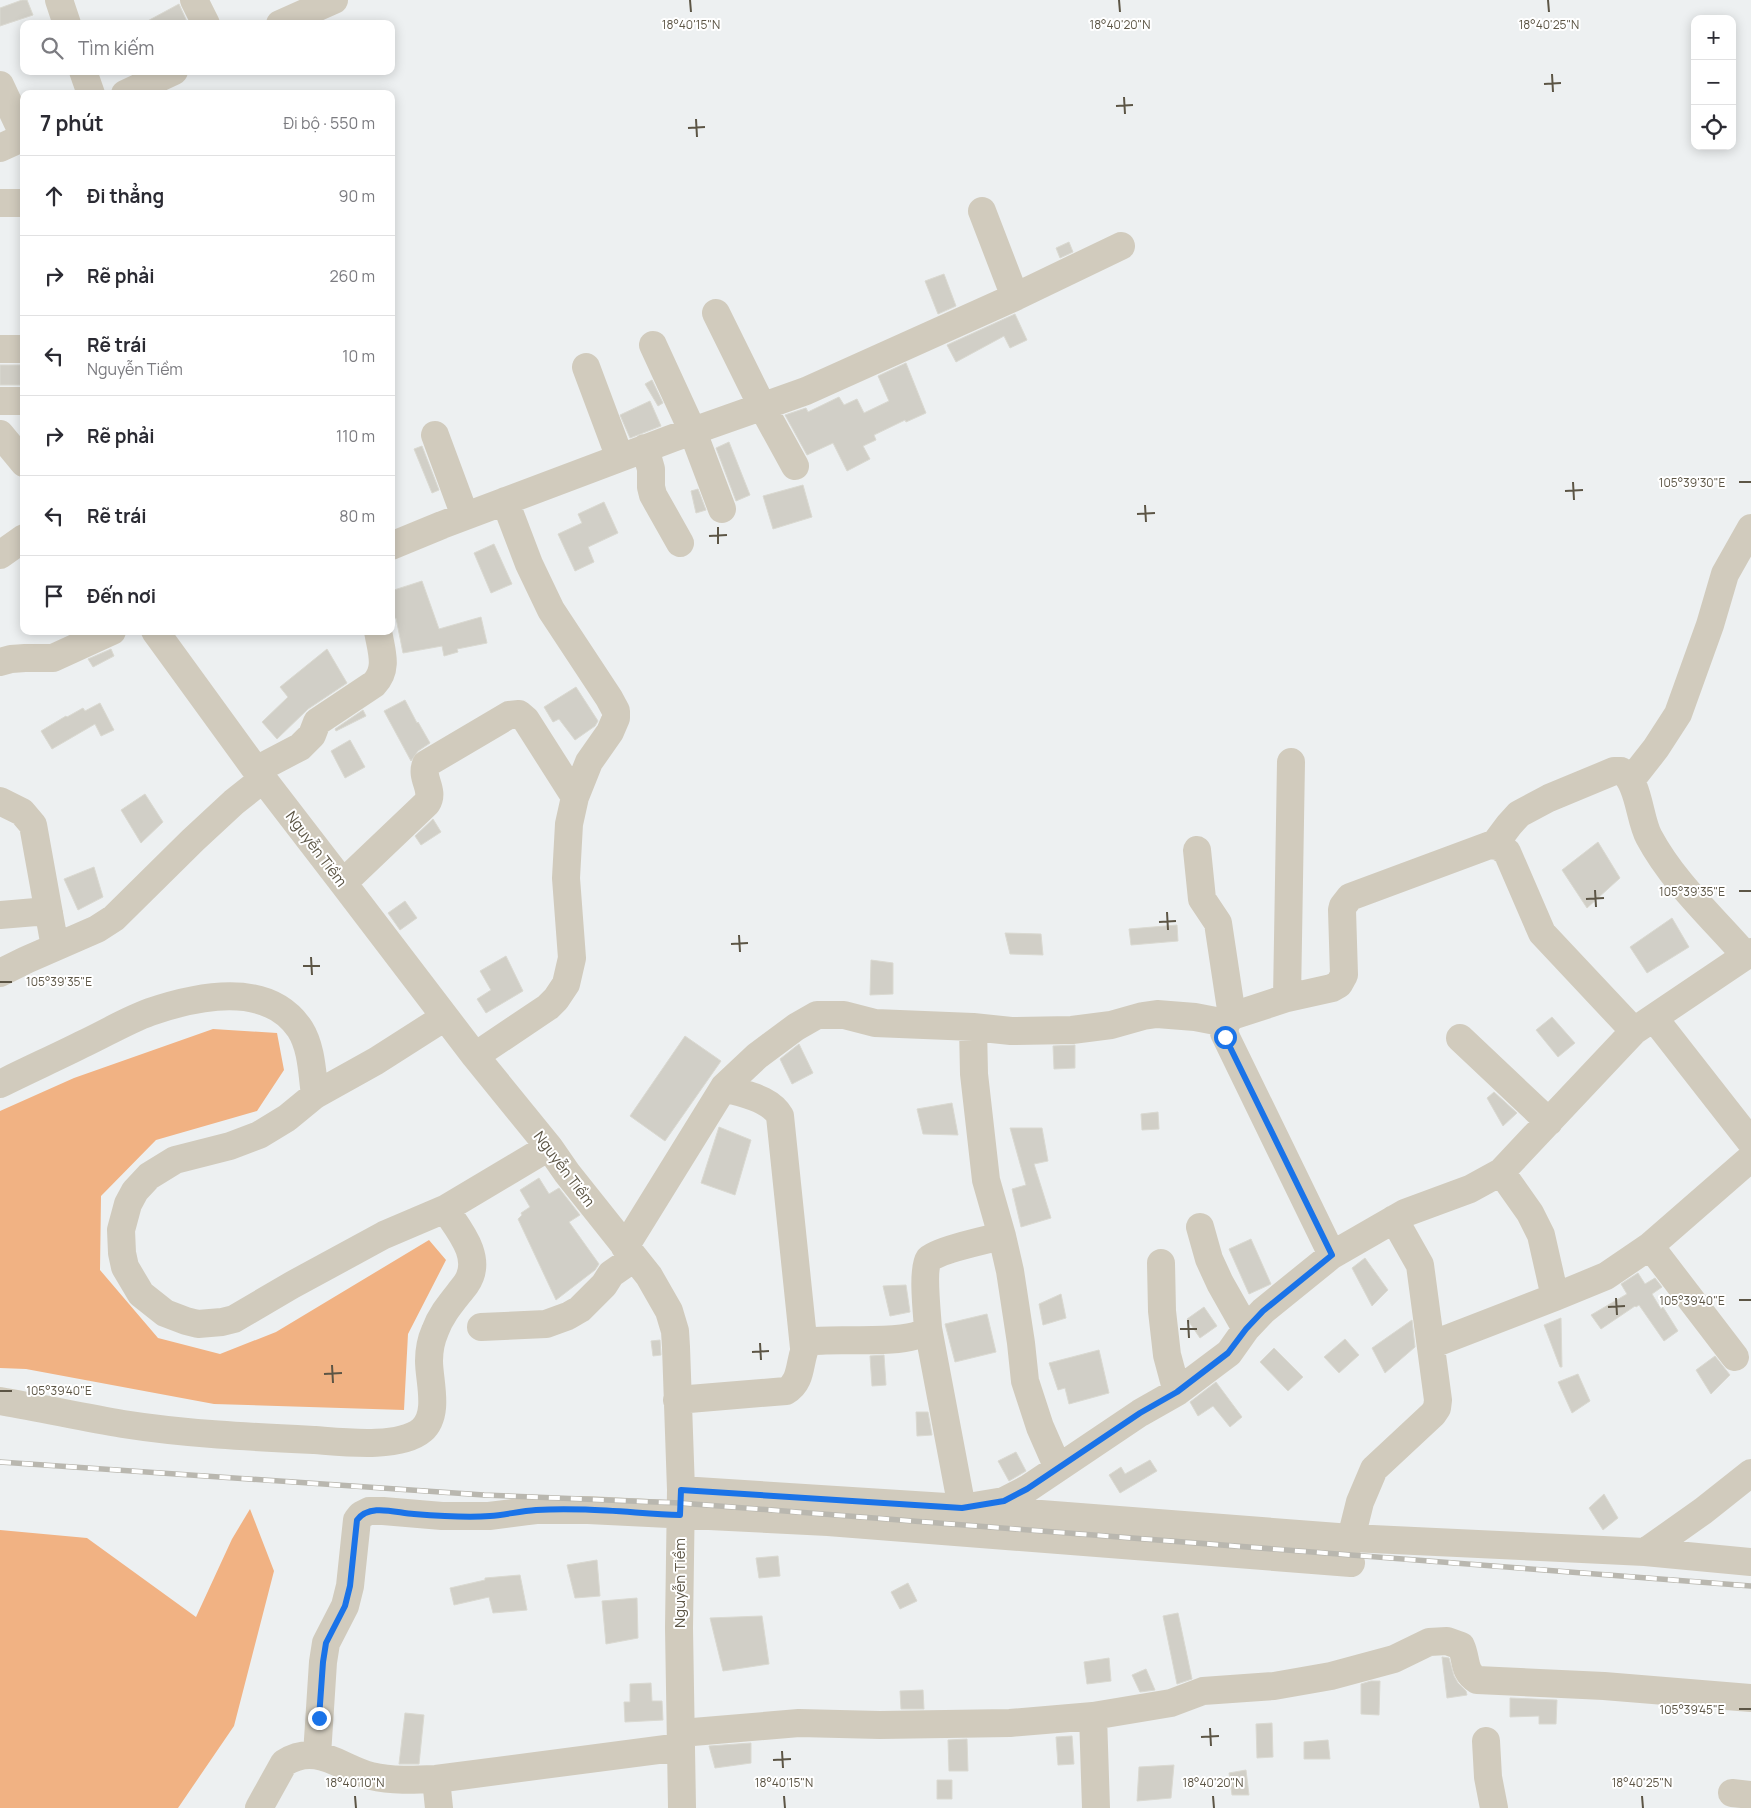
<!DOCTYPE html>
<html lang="vi">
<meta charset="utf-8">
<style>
:root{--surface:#fff;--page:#f2f2f3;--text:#2b2b33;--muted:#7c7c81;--line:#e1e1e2}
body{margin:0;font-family:Manrope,sans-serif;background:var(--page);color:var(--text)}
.controls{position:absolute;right:15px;top:15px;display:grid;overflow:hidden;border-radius:10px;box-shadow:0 2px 12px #0003}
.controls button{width:45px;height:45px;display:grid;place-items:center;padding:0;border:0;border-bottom:1px solid var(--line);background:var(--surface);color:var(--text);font:25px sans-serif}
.stop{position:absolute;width:15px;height:15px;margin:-11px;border:4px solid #1a73e8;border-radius:50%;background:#fff}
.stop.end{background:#1a73e8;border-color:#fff;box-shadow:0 1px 5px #0008}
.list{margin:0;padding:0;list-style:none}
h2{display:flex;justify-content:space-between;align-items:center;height:65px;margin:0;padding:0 20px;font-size:21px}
h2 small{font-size:16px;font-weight:400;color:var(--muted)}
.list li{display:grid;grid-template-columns:32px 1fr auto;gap:15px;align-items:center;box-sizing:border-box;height:80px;padding:0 20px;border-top:1px solid var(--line)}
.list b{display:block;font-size:19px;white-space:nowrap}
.list p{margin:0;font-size:16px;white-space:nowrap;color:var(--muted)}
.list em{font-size:16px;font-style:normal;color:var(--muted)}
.icon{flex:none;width:28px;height:28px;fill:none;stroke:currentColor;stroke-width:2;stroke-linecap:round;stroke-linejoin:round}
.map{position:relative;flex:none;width:1751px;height:1808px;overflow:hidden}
.search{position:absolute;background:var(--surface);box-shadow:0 2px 12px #0003;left:20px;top:20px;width:375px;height:55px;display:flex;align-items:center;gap:12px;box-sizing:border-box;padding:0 18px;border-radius:10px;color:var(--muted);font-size:19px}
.panel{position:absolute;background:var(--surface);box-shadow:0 2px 12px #0003;left:20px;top:90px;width:375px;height:545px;border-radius:10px}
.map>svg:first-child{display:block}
.water{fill:#f1b283}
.building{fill:#d1cfc7;stroke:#dad9d1}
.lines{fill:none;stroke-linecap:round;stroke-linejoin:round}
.minor{stroke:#d1cbbd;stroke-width:28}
.rail-casing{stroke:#b9b7af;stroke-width:5.5}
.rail{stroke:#fff;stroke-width:4;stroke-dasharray:11;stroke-linecap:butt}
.route{stroke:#1a73e8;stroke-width:6}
.ticks{fill:none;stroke:#5c5545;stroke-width:2}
.labels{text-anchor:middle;stroke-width:4;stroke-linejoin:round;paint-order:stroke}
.street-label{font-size:15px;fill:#5c5545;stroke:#fff}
.ticks-label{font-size:12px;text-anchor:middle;fill:#5c5545;stroke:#fff;stroke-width:4;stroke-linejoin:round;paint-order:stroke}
</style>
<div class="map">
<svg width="1751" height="1808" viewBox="0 0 1751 1808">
<rect width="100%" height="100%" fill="#edf0f1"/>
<path class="water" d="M 213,1029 L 277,1033 L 284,1070 L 257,1111 L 156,1140 L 101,1196 L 100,1270 L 158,1338 L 220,1354 L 276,1332 L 429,1240 L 446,1260 L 408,1334 L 404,1410 L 214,1404 L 26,1369 L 0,1368 L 0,1111 L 74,1078 Z
M 250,1509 L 274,1571 L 234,1726 L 178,1808 L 0,1808 L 0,1530 L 87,1538 L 196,1617 L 232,1539 Z"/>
<path class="building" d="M 22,0 L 27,0 L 33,15 L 0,26 L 0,8 Z
M 179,4 L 188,24 L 142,24 Z
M 1069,242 L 1073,252 L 1060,258 L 1056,248 Z
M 944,274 L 956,306 L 938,314 L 925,281 Z
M 1015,314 L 1027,340 L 1010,348 L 1004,336 L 956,362 L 947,345 Z
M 906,363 L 926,413 L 906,422 L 905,420 L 874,435 L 876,440 L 863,446 L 870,459 L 847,471 L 833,443 L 807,455 L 785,415 L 806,408 L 808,412 L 839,397 L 844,405 L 857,399 L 864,413 L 889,401 L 878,376 Z
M 0,365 L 24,365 L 24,385 L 0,385 Z
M 652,380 L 663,403 L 658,406 L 645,384 Z
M 650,401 L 661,426 L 630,438 L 620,415 Z
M 729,442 L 750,495 L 736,501 L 716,448 Z
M 422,446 L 439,490 L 432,493 L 414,449 Z
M 803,485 L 812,517 L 773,529 L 763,496 Z
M 698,489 L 706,510 L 696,513 L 691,491 Z
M 604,502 L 618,533 L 588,547 L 594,562 L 575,571 L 558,534 L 582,523 L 578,514 Z
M 494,544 L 512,584 L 491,593 L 474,553 Z
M 422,581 L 439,629 L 481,617 L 487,643 L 457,649 L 458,652 L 444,656 L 442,646 L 403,653 L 396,618 L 391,619 L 391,591 Z
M 111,649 L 114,656 L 93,667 L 88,659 Z
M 327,649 L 347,683 L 308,709 L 277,739 L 262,722 L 288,697 L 280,687 Z
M 576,687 L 598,721 L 595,726 L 575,740 L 559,719 L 553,722 L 544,707 Z
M 405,700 L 417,723 L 418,722 L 430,743 L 418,751 L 411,761 L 384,711 Z
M 100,703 L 114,730 L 101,736 L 95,724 L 52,749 L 41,731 L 66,716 L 67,717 L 83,708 L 85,711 Z
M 363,710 L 366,716 L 336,731 L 335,729 Z
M 350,740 L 365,767 L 345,778 L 331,751 Z
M 145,794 L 163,822 L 141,843 L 121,810 Z
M 433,819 L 441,832 L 421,845 L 415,836 Z
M 1598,842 L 1620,878 L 1587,908 L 1562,870 Z
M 94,867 L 103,897 L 78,910 L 64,879 Z
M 405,901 L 417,918 L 400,930 L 388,913 Z
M 1672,918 L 1689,947 L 1647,973 L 1630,947 Z
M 1177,925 L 1178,941 L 1131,945 L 1129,929 Z
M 1005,933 L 1041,934 L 1043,955 L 1010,954 Z
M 506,956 L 523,991 L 486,1013 L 477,999 L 491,990 L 480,971 Z
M 871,960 L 893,963 L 893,994 L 870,995 Z
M 1552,1017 L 1575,1043 L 1558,1057 L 1536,1030 Z
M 685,1036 L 721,1061 L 665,1141 L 630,1116 Z
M 799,1044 L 813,1073 L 792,1084 L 780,1059 Z
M 1075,1045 L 1075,1068 L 1054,1069 L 1053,1046 Z
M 1494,1092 L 1517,1113 L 1503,1126 L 1487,1098 Z
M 952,1103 L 958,1135 L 923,1134 L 917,1109 Z
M 1158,1112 L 1159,1129 L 1142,1130 L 1141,1114 Z
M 719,1127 L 751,1140 L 735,1195 L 701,1183 Z
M 1010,1128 L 1042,1128 L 1048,1161 L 1034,1164 L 1051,1218 L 1021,1227 L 1012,1189 L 1026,1185 Z
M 539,1178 L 549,1194 L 559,1188 L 580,1215 L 569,1222 L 599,1264 L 595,1270 L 556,1300 L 518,1219 L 522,1215 L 521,1213 L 530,1207 L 520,1190 Z
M 1251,1239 L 1271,1284 L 1249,1294 L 1229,1249 Z
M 1365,1258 L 1388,1290 L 1372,1306 L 1352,1268 Z
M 1638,1273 L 1645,1284 L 1655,1278 L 1662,1287 L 1652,1294 L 1661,1309 L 1663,1307 L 1678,1331 L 1664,1341 L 1639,1305 L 1636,1307 L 1635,1306 L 1601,1329 L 1591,1315 L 1627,1294 L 1621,1284 Z
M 906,1285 L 910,1312 L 890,1316 L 883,1286 Z
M 1061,1294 L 1066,1318 L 1043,1325 L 1039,1304 Z
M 1204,1307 L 1217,1326 L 1200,1338 L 1187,1319 Z
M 987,1314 L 996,1352 L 955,1362 L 945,1324 Z
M 1561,1318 L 1562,1367 L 1560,1367 L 1544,1325 Z
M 1412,1320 L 1415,1347 L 1385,1373 L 1372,1348 Z
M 1345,1339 L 1359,1355 L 1339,1373 L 1324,1357 Z
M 660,1340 L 661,1355 L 653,1356 L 651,1341 Z
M 1274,1348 L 1303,1377 L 1288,1391 L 1260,1362 Z
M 1099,1350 L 1109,1393 L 1069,1404 L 1065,1388 L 1058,1390 L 1049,1363 Z
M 884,1355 L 886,1385 L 872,1386 L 870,1356 Z
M 1715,1356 L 1730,1375 L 1711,1394 L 1696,1370 Z
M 1578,1374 L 1590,1401 L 1572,1413 L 1558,1382 Z
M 1216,1382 L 1242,1417 L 1230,1427 L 1213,1406 L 1198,1416 L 1190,1402 Z
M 916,1412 L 928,1412 L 932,1435 L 917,1436 Z
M 1016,1452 L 1026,1471 L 1009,1481 L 998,1461 Z
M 1150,1460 L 1157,1471 L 1120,1493 L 1109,1475 L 1121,1467 L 1125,1474 Z
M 1604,1494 L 1618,1518 L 1603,1530 L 1589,1508 Z
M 778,1556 L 780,1576 L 759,1578 L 756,1558 Z
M 597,1560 L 600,1596 L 575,1598 L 567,1565 Z
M 520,1575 L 527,1610 L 493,1613 L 489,1597 L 454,1605 L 450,1588 L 485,1580 L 485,1578 Z
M 908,1583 L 917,1601 L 900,1609 L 891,1592 Z
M 637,1598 L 638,1638 L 606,1644 L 602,1601 Z
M 1178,1613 L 1192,1679 L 1177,1684 L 1163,1616 Z
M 762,1616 L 769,1664 L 723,1671 L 710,1618 Z
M 1442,1657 L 1449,1658 L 1454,1676 L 1458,1683 L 1466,1691 L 1467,1695 L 1447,1698 Z
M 1109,1658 L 1111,1681 L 1087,1684 L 1084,1662 Z
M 1146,1669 L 1155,1690 L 1140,1692 L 1132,1675 Z
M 1371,1681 L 1380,1681 L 1379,1715 L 1361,1714 L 1361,1684 Z
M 651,1683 L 652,1701 L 662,1701 L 663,1720 L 625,1722 L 624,1702 L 630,1702 L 630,1684 Z
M 923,1690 L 924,1709 L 901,1709 L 900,1691 Z
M 1510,1698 L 1557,1700 L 1556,1724 L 1539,1724 L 1539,1716 L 1510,1717 Z
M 405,1713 L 424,1715 L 419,1764 L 399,1764 Z
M 1272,1723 L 1273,1757 L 1257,1758 L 1256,1724 Z
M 1072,1736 L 1074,1764 L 1058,1765 L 1056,1737 Z
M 967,1739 L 968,1771 L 949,1771 L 948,1740 Z
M 1328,1740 L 1330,1759 L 1304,1759 L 1304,1742 Z
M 751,1743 L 751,1763 L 715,1768 L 709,1746 Z
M 1174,1765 L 1171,1798 L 1137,1801 L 1139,1767 Z
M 1246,1770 L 1249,1795 L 1232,1795 L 1229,1773 Z
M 937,1780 L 952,1780 L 952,1799 L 937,1799 Z"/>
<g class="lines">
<path class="minor" d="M 59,0 L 67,24
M 194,0 L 206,24
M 280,24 L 334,0
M 83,71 L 91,94
M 0,85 L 24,136
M 125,94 L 174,71
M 0,148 L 24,137
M 0,203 L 24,203
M 982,211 L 1015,297
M 716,313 L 762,406 L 795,466
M 653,345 L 693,432 L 722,509
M 0,349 L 24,349
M 586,367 L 620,458
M 0,401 L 24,401
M 0,434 L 24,463
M 435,435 L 465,516
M 645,448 L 651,469 L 651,487 L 653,495 L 680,543
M 391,546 L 442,525 L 673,438 L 806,391 L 1015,297 L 1121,246
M 0,555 L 24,538
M 155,631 L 256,770 L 343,883 L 475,1056 L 549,1147 L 567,1173 L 649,1276 L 669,1311 L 675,1331 L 676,1347 L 681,1490 L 679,1628 L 682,1808
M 0,662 L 11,659 L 25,658 L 53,658 L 112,631
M 256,770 L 300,747 L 312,735 L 317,722 L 374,684 C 389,669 381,650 378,631
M 1631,780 L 1656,748 L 1678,714 L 1710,625 L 1725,574 L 1751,528
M 0,801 L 22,812 L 33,825 L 55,947
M 1494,845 L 1509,825 L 1519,814 L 1549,798 L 1614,771 L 1621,771 C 1639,780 1639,819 1649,837 C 1673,882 1713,918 1746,956
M 1197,850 L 1202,899 L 1218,923 L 1232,1016
M 343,883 L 427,803 C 435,790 420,778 426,764 L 509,715 L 519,714 L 526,720 L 575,797
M 0,915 L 36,912 L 49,913
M 0,973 L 26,960 L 97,929 L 114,918 L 193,840 L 234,802 L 263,779
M 1287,998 L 1291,762
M 445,1017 L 376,1061 L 315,1095 L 287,1118 L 259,1135 L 230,1146 L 175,1160 L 149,1176 L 135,1191 L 128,1204 L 121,1230 L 122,1253 L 125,1267 L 141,1294 L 165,1313 L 186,1321 L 198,1324 L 222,1322 L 234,1319 L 292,1285 L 384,1235 L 445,1209 L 549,1147
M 1654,1018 L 1751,1142
M 973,1027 L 974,1074 L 986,1180 L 1002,1236 L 1010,1271 L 1021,1343 L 1025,1381 L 1040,1427 L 1058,1468
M 1460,1038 L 1549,1122
M 475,1056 L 548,1007 L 556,999 L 566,984 L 572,958 L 566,878 L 569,824 L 575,797 L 589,762 L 610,732 L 616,718 L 616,711 L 609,698 L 551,610 L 529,564 L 505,501
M 0,1084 C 28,1070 57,1057 85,1043 C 106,1033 128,1020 150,1012 C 197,996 267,980 300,1029 C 312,1048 312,1074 315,1095
M 724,1087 C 743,1095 769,1097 780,1116 L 804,1348
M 1501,1172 L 1530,1213 L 1541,1235 L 1555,1297
M 1200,1227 L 1209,1259 L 1220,1283 L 1246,1329
M 1650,1246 L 1735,1357
M 625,1247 L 724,1087 L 757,1056 L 796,1027 L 817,1015 L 844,1015 L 875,1023 L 973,1027 L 1011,1031 L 1072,1030 L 1111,1025 L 1143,1016 L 1157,1014 L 1195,1017 L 1226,1023
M 1332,1255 L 1224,1033 L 1226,1023 L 1232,1016 L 1287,998 L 1332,988 L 1339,984 L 1344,975 L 1342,910 L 1343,906 L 1350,897 L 1490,845 L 1498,846 L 1507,852 L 1542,933 L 1634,1031
M 1161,1263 L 1162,1311 L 1167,1355 L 1177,1392
M 481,1327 L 546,1324 L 568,1316 L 580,1309 L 604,1285 L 611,1274 L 634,1258
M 928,1328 L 962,1508 L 1351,1538 L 1645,1552 L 1751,1562
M 1431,1345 L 1555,1297 L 1606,1276 L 1650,1246 L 1751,1158
M 677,1400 L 786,1391 C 804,1381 798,1358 808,1342 C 834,1336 913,1348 928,1328 C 927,1314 922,1269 929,1259 C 935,1251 990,1239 1002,1236
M 0,1401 C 41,1408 82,1417 123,1424 C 186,1434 251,1437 315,1440 C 342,1442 400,1449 422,1430 C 440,1414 429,1381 429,1361 C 429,1351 431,1340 435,1331 C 442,1312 454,1300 466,1284 C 484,1258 459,1230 445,1209
M 681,1490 L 962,1508 L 1004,1501 L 1027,1489 L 1140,1413 L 1177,1392 L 1229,1353 L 1246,1329 L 1263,1311 L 1332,1255 L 1405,1213 L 1470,1189 L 1501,1172 L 1634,1031 L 1751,952
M 1351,1538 L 1360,1502 L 1374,1469 L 1433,1414 L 1437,1408 L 1438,1400 L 1420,1265 L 1394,1219
M 1645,1552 L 1703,1511 L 1751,1473
M 1093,1716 L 1096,1808
M 681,1733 L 799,1723 L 880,1725 L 1010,1723 L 1093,1716 L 1171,1703 L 1203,1691 L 1274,1686 L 1331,1676 L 1394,1659 L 1429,1642 L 1447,1641 L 1461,1646 C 1467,1659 1463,1672 1477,1680 L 1604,1686 L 1751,1698
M 1486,1741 L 1488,1777 L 1494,1808
M 317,1755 L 323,1662 L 326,1643 L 345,1606 L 350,1586 L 357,1520 L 361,1515 L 369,1511 L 383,1511 L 442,1516 L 489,1516 L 536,1510 L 588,1510 L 828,1522 L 1351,1563
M 436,1779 L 439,1808
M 1732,1793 L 1751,1795
M 259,1808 L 284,1763 C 317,1742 340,1768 371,1776 C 392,1781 414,1780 436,1779 L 681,1747"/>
<defs>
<path id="rail" d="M 0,1462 L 484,1495 L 680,1503 L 1751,1586"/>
</defs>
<use href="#rail" class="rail-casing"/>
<use href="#rail" class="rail"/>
</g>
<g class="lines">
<path class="route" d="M 319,1718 L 323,1662 L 326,1643 L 345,1606 L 350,1586 L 357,1520 C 370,1503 396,1513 414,1514 C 439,1516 465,1518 490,1516 C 505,1515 520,1511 536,1510 C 583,1507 632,1513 680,1515 L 681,1490 L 962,1508 L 1004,1501 L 1027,1489 L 1140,1413 L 1177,1392 L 1228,1353 L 1246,1329 L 1263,1311 L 1332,1255 L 1225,1037"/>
</g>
<path class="ticks" d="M 690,0 L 691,12M 1119,0 L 1120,12M 1548,0 L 1549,12M 1552,74 L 1553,92M 1544,84 L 1561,83M 1124,97 L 1125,114M 1116,106 L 1133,105M 696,119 L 697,137M 688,128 L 705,127M 1573,482 L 1574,500M 1739,482 L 1751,482M 1565,491 L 1583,490M 1145,505 L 1146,522M 1137,514 L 1155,513M 718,527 L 718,544M 709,536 L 727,535M 1595,890 L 1596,907M 1739,891 L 1751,891M 1586,899 L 1604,898M 1167,912 L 1168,930M 1159,922 L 1176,921M 739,935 L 740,952M 731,944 L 748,943M 311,957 L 312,975M 303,966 L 320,966M 0,982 L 12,982M 1616,1298 L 1617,1315M 1739,1300 L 1751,1300M 1608,1307 L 1625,1306M 1188,1320 L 1189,1338M 1180,1329 L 1197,1329M 760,1343 L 761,1360M 752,1352 L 769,1351M 332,1365 L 333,1383M 324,1374 L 342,1373M 0,1391 L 12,1391M 1739,1709 L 1751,1709M 1210,1728 L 1211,1746M 1201,1737 L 1219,1736M 782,1751 L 783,1768M 773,1760 L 791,1759M 355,1796 L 356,1808M 784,1796 L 785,1808M 1213,1796 L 1214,1808M 1642,1796 L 1643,1808"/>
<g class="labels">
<g class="street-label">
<text transform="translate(316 849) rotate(53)" y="5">Nguyễn Tiềm</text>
<text transform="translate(564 1169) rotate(53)" y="5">Nguyễn Tiềm</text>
<text transform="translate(680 1583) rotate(-90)" y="5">Nguyễn Tiềm</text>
</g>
</g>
<g class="ticks-label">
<text x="691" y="29">18°40'15"N</text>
<text x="1120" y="29">18°40'20"N</text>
<text x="1549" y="29">18°40'25"N</text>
<text x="1692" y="487">105°39'30"E</text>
<text x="1692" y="896">105°39'35"E</text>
<text x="59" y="986">105°39'35"E</text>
<text x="1692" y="1305">105°39'40"E</text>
<text x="59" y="1395">105°39'40"E</text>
<text x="1692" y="1714">105°39'45"E</text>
<text x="355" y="1787">18°40'10"N</text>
<text x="784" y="1787">18°40'15"N</text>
<text x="1213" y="1787">18°40'20"N</text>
<text x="1642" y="1787">18°40'25"N</text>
</g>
</svg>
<div class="controls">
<button>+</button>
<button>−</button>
<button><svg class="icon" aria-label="locate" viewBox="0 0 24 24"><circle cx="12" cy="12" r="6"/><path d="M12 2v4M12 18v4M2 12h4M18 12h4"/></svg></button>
</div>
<div class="stop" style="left:1225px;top:1037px"></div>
<div class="stop end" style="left:319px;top:1718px"></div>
<div class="search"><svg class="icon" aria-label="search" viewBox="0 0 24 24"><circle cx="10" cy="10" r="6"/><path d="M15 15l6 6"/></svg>Tìm kiếm</div>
<section class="panel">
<h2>7 phút<small>Đi bộ · 550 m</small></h2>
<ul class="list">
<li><svg class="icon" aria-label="ahead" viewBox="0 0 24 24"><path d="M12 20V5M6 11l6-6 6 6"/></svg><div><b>Đi thẳng</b></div><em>90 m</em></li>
<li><svg class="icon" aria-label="right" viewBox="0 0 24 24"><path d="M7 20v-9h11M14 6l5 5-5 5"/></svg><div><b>Rẽ phải</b></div><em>260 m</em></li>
<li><svg class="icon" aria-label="left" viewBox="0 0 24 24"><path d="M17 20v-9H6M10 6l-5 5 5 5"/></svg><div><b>Rẽ trái</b><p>Nguyễn Tiềm</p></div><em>10 m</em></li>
<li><svg class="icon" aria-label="right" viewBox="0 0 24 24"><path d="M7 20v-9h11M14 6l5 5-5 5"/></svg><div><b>Rẽ phải</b></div><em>110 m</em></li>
<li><svg class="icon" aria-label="left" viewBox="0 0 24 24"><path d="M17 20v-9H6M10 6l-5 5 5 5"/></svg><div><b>Rẽ trái</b></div><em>80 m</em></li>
<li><svg class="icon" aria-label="arrive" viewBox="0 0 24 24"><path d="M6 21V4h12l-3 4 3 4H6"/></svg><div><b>Đến nơi</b></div></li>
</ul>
</section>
</div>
